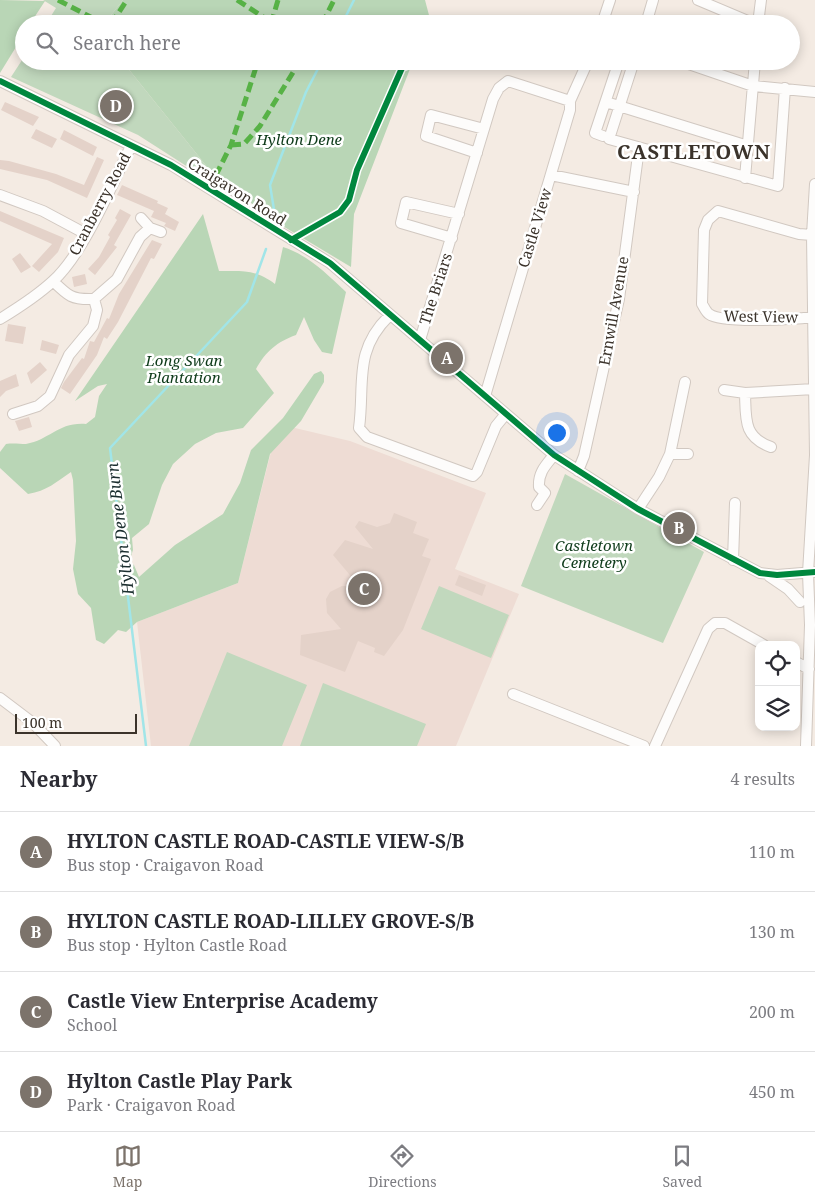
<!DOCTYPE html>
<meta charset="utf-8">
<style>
:root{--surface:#fff;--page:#f2f2f3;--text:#2b2b33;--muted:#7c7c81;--line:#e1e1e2;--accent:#7c736b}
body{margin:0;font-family:"Noto Serif",serif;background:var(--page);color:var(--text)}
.controls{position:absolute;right:15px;bottom:15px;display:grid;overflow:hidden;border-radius:10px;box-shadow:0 2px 12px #0003}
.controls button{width:45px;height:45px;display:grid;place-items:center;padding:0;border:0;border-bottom:1px solid var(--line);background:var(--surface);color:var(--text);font:25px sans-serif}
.scale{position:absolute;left:15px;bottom:12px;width:122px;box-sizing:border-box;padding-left:5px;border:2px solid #3b332b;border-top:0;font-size:14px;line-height:18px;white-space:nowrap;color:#3b332b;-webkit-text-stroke:4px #fff;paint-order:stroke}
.you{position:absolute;left:556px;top:432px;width:18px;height:18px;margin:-12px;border:4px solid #fff;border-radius:50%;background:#1a73e8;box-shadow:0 0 0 8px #1a73e833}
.badge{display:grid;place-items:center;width:32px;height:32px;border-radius:50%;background:var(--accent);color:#fff;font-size:16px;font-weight:700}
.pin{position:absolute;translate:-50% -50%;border:2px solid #fff;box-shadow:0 1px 5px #0006}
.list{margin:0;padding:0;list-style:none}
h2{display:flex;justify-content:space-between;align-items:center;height:65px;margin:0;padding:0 20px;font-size:21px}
h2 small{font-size:16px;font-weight:400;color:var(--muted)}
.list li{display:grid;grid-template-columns:32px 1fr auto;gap:15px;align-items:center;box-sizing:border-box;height:80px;padding:0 20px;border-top:1px solid var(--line)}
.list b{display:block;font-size:19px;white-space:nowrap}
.list p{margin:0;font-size:16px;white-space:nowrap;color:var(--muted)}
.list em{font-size:16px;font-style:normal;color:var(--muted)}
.icon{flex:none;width:28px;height:28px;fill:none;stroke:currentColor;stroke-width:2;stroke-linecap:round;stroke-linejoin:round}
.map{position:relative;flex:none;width:815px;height:746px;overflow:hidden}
.search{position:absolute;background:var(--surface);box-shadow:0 2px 12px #0003;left:15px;right:15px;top:15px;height:55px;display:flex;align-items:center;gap:12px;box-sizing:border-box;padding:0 18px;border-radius:28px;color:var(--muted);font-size:19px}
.sheet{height:385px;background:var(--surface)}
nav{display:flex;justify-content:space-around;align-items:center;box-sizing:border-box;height:70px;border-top:1px solid var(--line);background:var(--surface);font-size:14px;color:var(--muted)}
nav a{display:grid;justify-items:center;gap:2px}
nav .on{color:var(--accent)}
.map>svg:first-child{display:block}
.education{fill:#eedcd4}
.green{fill:#c1d8bd}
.forest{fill:#b9d6b6}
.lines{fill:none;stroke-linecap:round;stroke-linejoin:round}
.stream{stroke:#a1e5e8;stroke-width:2.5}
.building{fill:#e4d2c9}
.minor-casing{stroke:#d1c8c1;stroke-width:12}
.minor{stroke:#fdfcfb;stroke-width:10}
.quiet{stroke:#57b246;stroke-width:5;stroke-dasharray:10 5;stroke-linecap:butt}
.cycleway-casing{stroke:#fff;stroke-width:9}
.cycleway{stroke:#00873e;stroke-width:6}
.labels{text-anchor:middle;stroke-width:5;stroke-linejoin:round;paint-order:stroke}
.park-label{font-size:15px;font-style:italic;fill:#0d3a19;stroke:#fff}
.street-label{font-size:15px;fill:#3b332b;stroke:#fff}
.water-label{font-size:16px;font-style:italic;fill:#1a2d2e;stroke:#fff}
.district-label{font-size:20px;font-weight:bold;letter-spacing:1px;fill:#3b332b;stroke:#fff}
</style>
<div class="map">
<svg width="815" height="746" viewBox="0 0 815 746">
<rect width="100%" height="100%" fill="#f4ebe3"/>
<path class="education" d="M 278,424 L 350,441 L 486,493 L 455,569 L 519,594 L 456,746 L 151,746 L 137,622 L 238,583 Z"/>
<path class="green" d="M 43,0 L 123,0 L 104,24 L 46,24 L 56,8 Z
M 24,57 L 24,61 L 122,61 L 212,173 L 202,176 L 138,135 L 11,77 Z
M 565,474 L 704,552 L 663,643 L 521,586 Z
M 439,586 L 509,615 L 491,658 L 421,629 Z
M 227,652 L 307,685 L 282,746 L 189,746 Z
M 323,683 L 426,724 L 417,746 L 300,746 Z"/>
<path class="forest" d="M 0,0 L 45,1 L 30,24 L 24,24 L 24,34 L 0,73 Z
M 123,0 L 425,0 L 430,19 L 428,24 L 104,24 Z
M 122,61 L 413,61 L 354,214 L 351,267 L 276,222 L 212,173 Z
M 203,214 L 219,271 C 243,271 255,269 275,284 L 283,247 C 308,255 327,274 346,292 L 332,354 L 322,352 L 314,340 L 304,317 L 296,335 C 277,342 266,351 256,369 L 274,393 L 243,428 L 216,433 L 195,444 L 173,464 L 162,485 L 149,524 L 132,538 L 133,550 L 129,562 L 134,565 L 139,577 L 175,545 L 223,514 L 240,483 L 251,450 L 283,418 L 314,374 L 321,371 L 324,375 L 324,382 L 301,421 L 270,454 L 238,583 L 137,622 L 126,632 L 118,630 L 104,644 L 96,640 L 91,608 L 78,594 L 73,569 L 76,541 L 73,480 L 71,472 C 56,482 47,491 28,494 L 0,468 L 0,452 L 6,444 C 13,443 20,444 26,444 C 50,440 58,422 86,424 L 95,417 L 99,396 L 107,384 L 98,386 L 75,401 Z"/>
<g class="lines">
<path class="stream" d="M 342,24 L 354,0
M 276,222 L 270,185 L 306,92 L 322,61
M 146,746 L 110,448 L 247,302 L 266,249"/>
</g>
<path class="building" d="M 5,102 L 39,117 L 33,126 L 1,110 Z
M 36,129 L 57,139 L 52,148 L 31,138 Z
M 64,130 L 97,147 L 93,156 L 60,139 Z
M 97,157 L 104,160 L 87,198 L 47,180 L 0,169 L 0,160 L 9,161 L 56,174 L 84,185 Z
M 122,185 L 158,201 L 157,203 L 168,208 L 165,214 L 179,222 L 175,231 L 164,226 L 166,223 L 151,217 L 154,211 L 117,195 Z
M 120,209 L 131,215 L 114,245 L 117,247 L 95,275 L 88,269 L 99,257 L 110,237 L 108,235 L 117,220 L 115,218 Z
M 0,211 L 64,238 L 58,252 L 39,272 L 32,266 L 52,244 L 0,221 Z
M 152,240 L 162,244 L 154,259 L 151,258 L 118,322 L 107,339 L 104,337 L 97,355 L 70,394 L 61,388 L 64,382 L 82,358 L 84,359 L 90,341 L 94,342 L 107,318 L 109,319 L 119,294 Z
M 20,253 L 31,267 L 21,273 L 12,259 Z
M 85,274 L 87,284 L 74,287 L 72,277 Z
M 8,324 L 26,327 L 23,344 L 5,341 Z
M 42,340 L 59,345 L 56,354 L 40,350 Z
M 40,362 L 47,370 L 31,384 L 27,373 Z
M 16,374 L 19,386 L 6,391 L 0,397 L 0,381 Z
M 29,417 L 32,427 L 19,431 L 15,421 Z
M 394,513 L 417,522 L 413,533 L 429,539 L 422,556 L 431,559 L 403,630 L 384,656 L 374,652 L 375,648 L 358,641 L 345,672 L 300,655 L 301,635 L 341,629 L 327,613 L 326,599 L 330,592 L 342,586 L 360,587 L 333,555 L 345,540 L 373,549 L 355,527 L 359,521 L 377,527 L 390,523 Z
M 459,575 L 486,585 L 482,596 L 455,585 Z"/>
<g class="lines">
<defs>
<path id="minor" d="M 698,0 L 755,24
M 602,24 L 610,0
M 646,24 L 653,0
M 758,24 L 761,0
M 634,61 L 609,139 L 778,186 L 785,88
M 680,61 L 753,86 L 815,92
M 0,81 L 171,165 L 330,263 L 554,455 L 638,509 L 760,573 L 777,575 L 815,572
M 606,102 L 748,146
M 603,136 L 595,133 L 619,61
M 477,153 L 426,136 L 431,115 L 484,129
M 551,175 L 634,192
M 745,178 L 755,61
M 0,195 L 43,211 L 86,234
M 141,218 L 150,228 L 161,232
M 812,235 L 799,234 L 718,211 L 708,220 L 704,230 L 702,304 C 704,307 706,312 709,314 C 722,324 795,319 814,317
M 452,238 L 401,223 L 406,202 L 459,214
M 53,281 C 68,296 72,300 94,299
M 389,316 C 353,351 365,384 359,428 L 367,437 L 473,476 L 477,472 L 496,426 L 505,415
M 0,319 C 18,308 38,295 53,281 C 84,253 112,184 131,146
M 420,340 L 493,99 L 499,88 L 508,81 L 570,101
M 724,390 L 745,393 L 814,389
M 745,393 C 746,419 743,437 771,447
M 485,396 L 570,110 L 570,101 L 588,61
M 13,414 L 38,406 L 50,396 L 69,355 L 93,326 L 97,310 L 94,299 L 117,279 L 140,237 L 150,228
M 670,454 L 688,454
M 578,471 L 584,456 L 619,299 L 639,148
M 537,505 L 545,493 L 539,487 C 538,473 545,466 554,455
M 638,509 L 659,477 L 670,454 L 685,382
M 733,560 L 735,503
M 769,576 L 788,589 L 800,602
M 796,662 L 809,669
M 513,694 L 644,746
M 0,698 L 33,723 L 55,746
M 655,746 L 708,629 L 715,623 L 725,623 L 764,645
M 806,746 L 810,625 L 808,573 L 815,455 L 812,235 L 815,184"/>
</defs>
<use href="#minor" class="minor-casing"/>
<use href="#minor" class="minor"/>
<path class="quiet" d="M 58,0 L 104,24
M 237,0 L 271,22
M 111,24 L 127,0
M 271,24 L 278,0
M 322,24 L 334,0
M 231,145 L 244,144 L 260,126 L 300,61
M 209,189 L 231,145 L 258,61"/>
<defs>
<path id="cycleway" d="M 0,81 L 171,165 L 330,263 L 554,455 L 638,509 L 760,573 L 777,575 L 815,572
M 291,240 L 340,212 L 349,200 L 357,170 L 402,68 L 417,61"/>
</defs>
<use href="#cycleway" class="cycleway-casing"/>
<use href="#cycleway" class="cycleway"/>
</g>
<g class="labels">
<g class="park-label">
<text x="299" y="145">Hylton Dene</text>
<text x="184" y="366">Long Swan<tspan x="184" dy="17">Plantation</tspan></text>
<text x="594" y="551">Castletown<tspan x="594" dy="17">Cemetery</tspan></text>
</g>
<g class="street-label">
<text transform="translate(237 192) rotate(32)" y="5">Craigavon Road</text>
<text transform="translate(100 204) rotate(-62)" y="5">Cranberry Road</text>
<text transform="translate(535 228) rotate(-73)" y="5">Castle View</text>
<text transform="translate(436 289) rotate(-72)" y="5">The Briars</text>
<text transform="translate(614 311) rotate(-80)" y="5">Ernwill Avenue</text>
<text transform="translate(761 317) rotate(1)" y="5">West View</text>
</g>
<g class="water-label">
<text transform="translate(120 529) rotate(-97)" y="6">Hylton Dene Burn</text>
</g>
<g class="district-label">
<text x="694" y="159">CASTLETOWN</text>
</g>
</g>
</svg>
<div class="controls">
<button><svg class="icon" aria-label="locate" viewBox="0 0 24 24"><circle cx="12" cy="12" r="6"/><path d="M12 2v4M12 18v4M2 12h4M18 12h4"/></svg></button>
<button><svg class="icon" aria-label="layers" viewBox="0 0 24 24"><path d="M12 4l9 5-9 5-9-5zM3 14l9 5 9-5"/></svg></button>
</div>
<div class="scale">100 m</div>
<div class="you"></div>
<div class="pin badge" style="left:447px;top:358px">A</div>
<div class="pin badge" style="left:679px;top:528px">B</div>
<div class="pin badge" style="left:364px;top:589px">C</div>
<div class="pin badge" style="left:116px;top:106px">D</div>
<div class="search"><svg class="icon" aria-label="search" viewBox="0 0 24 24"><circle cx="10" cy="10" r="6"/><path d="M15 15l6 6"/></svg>Search here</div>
</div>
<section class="sheet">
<h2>Nearby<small>4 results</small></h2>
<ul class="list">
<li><span class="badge">A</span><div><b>HYLTON CASTLE ROAD-CASTLE VIEW-S/B</b><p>Bus stop · Craigavon Road</p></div><em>110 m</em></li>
<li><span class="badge">B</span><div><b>HYLTON CASTLE ROAD-LILLEY GROVE-S/B</b><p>Bus stop · Hylton Castle Road</p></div><em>130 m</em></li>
<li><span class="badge">C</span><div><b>Castle View Enterprise Academy</b><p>School</p></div><em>200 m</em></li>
<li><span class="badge">D</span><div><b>Hylton Castle Play Park</b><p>Park · Craigavon Road</p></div><em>450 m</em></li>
</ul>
</section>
<nav>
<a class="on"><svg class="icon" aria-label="map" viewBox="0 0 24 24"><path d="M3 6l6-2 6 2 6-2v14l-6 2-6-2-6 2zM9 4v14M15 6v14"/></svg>Map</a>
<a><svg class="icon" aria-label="directions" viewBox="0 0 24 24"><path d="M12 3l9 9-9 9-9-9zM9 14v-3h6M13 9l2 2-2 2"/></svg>Directions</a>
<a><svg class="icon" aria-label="saved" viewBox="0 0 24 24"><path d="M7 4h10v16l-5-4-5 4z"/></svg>Saved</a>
</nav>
